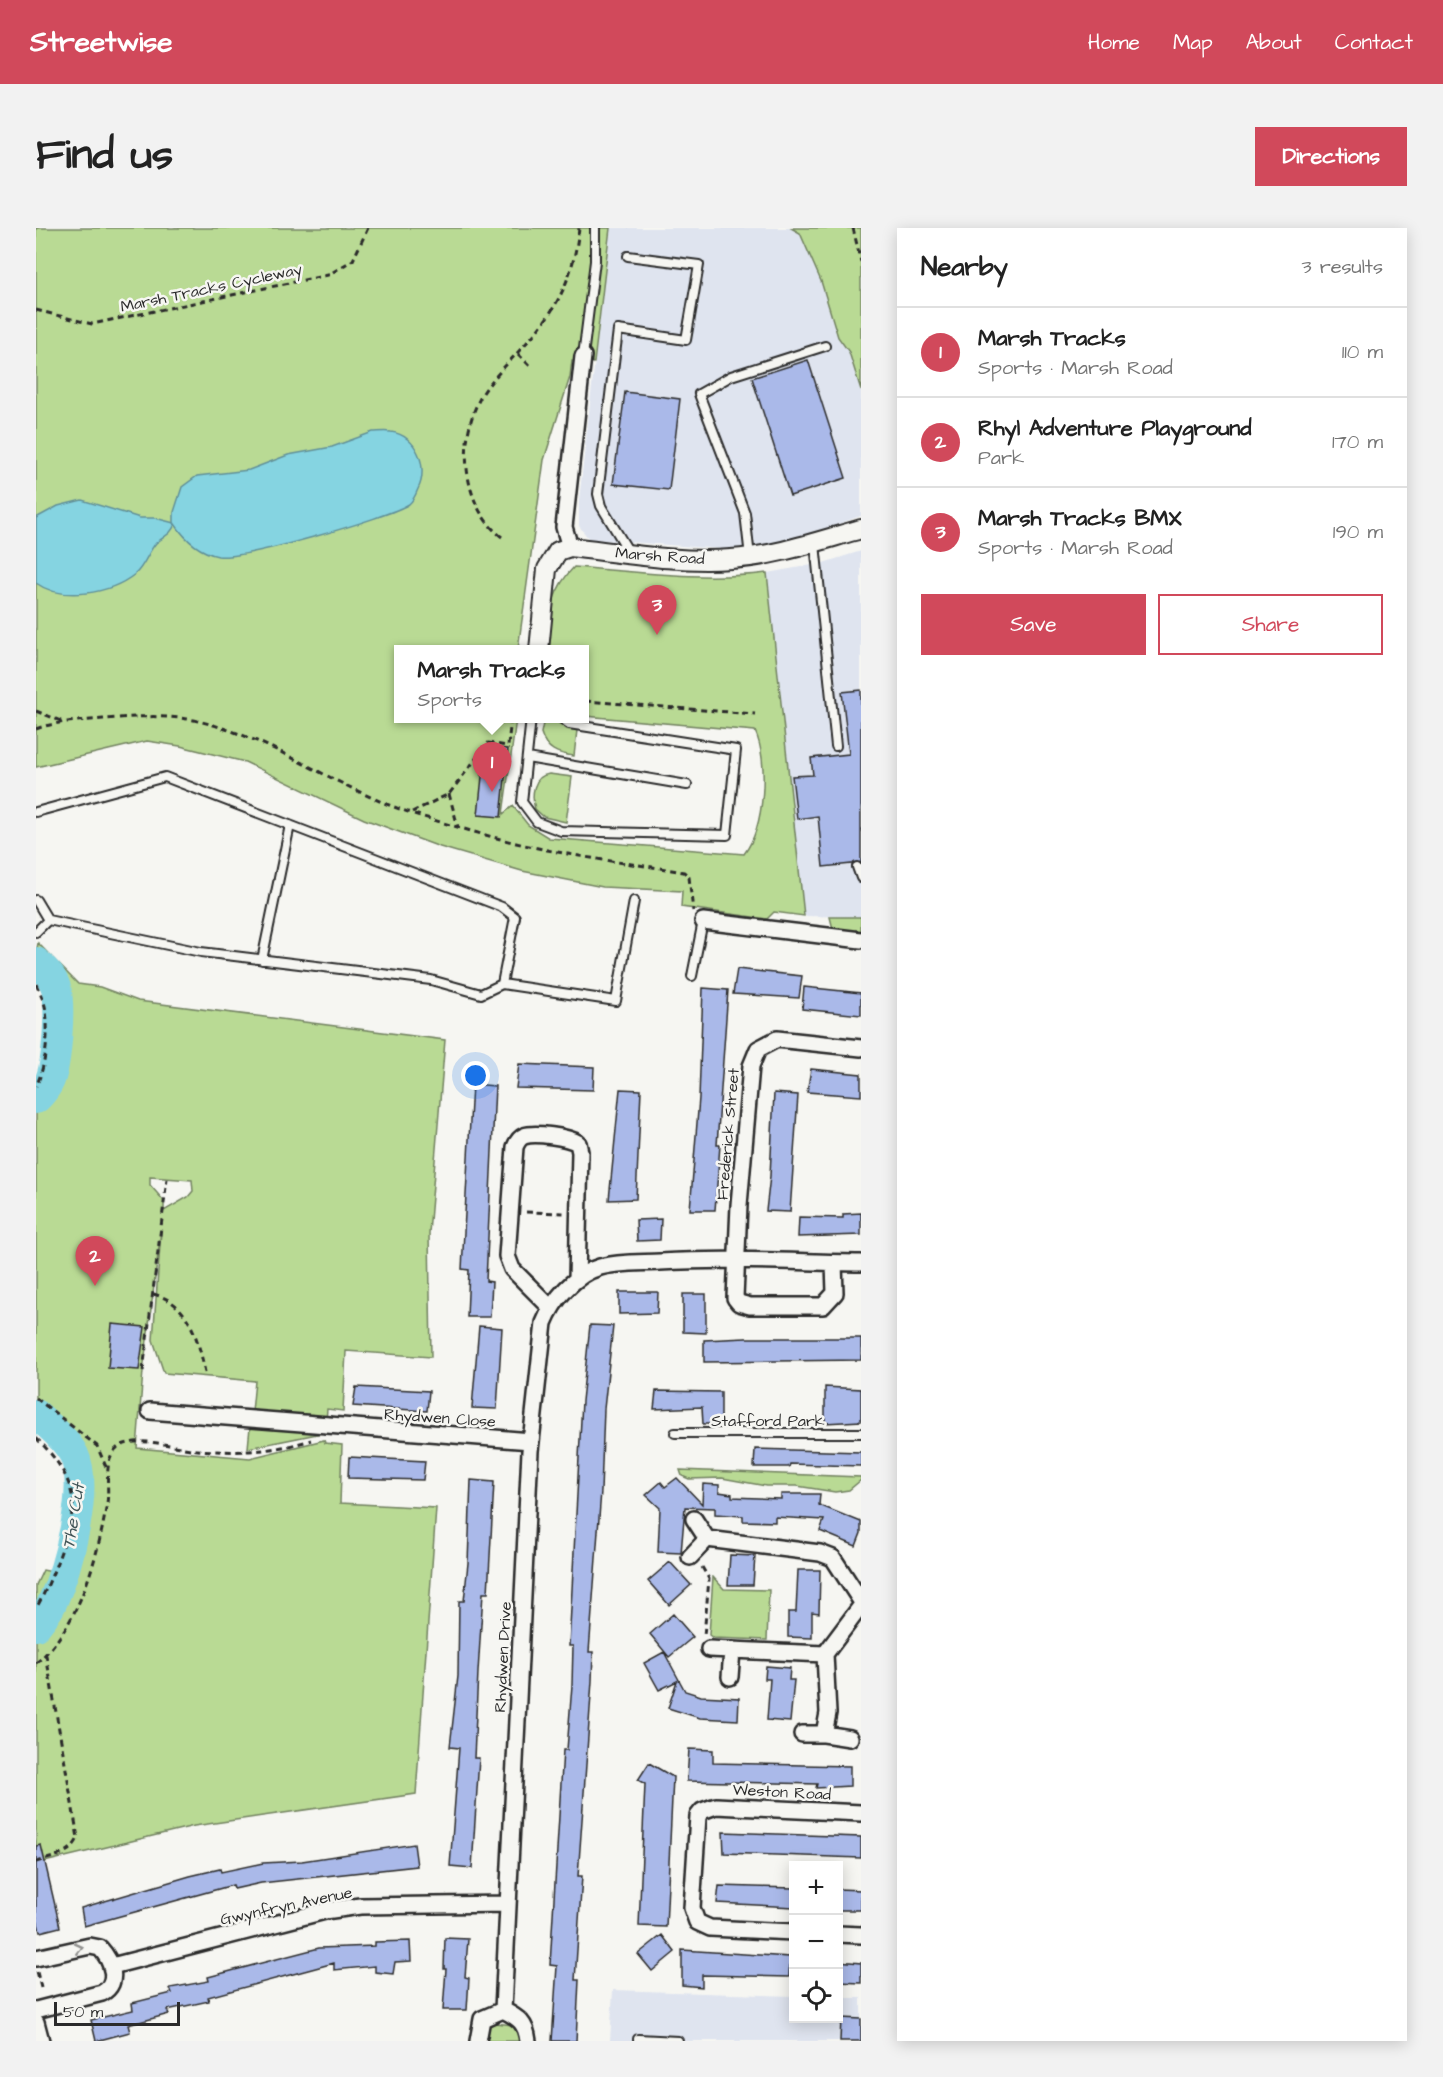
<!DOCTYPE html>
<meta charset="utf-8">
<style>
:root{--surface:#fff;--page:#f2f2f2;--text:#222;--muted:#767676;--line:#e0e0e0;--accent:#d1495b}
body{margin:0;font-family:"Architects Daughter",sans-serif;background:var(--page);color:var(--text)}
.controls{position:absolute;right:18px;bottom:18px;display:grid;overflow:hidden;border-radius:0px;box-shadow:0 3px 15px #0003}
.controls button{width:54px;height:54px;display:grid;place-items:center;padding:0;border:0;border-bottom:2px solid var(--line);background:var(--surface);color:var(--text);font:30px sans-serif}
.scale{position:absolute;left:18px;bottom:15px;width:126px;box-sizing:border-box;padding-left:6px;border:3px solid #2b2b2b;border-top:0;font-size:16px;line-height:21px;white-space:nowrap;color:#2b2b2b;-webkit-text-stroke:4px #f6f6f2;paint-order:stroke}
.you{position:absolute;left:440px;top:848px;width:21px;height:21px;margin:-15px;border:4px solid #fff;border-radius:50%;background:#1a73e8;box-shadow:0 0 0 9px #1a73e833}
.badge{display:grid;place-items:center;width:39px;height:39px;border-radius:50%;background:var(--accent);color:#fff;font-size:20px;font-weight:700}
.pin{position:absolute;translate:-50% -50px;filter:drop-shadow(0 2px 3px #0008)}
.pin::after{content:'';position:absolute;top:32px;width:21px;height:18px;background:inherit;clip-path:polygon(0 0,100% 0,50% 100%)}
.popup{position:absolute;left:358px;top:417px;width:195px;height:78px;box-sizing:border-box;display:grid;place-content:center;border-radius:0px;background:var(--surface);filter:drop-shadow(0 2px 4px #0005);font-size:20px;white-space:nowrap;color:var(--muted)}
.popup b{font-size:22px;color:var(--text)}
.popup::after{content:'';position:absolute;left:50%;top:100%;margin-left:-12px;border:12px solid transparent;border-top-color:var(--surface)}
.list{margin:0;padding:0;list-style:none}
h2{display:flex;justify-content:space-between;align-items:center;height:78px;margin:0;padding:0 24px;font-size:26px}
h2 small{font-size:20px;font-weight:400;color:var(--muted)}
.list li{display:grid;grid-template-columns:39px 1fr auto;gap:18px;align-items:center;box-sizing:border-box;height:90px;padding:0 24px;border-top:2px solid var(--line)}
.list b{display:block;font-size:22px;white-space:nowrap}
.list p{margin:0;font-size:20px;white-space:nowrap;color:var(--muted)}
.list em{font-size:20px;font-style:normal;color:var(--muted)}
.actions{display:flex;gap:12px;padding:18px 24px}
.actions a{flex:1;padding:14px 0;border:2px solid var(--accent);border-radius:0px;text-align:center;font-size:21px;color:var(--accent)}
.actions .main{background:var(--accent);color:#fff}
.icon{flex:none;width:33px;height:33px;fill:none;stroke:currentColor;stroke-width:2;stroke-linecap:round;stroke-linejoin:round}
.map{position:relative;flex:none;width:825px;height:1813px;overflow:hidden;border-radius:0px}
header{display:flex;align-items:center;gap:36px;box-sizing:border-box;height:84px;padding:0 30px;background:var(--accent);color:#fff}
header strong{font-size:28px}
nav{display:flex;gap:33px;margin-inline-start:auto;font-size:21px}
.intro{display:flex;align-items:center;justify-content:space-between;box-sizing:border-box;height:144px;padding:0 36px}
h1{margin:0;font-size:42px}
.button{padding:15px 27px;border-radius:0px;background:var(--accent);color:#fff;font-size:21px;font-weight:700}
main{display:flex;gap:36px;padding:0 36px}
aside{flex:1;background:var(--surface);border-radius:0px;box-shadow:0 3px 15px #0003}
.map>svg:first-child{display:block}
.built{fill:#dfe4ef}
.green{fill:#b9da94;stroke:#728260;stroke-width:1.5;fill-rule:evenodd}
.water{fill:#85d4e1;stroke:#619098;stroke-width:1.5}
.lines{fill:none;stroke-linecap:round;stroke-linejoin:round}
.river{stroke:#85d4e1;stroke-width:30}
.building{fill:#aab9e9;stroke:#2b2b2b;stroke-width:1.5}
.service-casing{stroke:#2b2b2b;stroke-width:12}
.minor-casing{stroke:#2b2b2b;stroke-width:20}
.tertiary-casing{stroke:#2b2b2b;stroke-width:22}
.path{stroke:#2b2b2b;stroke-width:3;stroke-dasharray:6 4.5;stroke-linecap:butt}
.service{stroke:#f6f6f2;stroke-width:8}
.minor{stroke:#f6f6f2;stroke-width:15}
.tertiary{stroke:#f6f6f2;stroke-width:18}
.oneway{stroke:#90908e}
.labels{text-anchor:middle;stroke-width:5;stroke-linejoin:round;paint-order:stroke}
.street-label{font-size:16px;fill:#2b2b2b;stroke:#f6f6f2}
.water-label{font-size:18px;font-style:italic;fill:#425558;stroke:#f6f6f2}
</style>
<header>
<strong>Streetwise</strong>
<nav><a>Home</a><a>Map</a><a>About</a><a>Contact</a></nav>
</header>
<div class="intro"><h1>Find us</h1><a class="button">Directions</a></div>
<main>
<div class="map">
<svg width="825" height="1813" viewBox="0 0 825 1813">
<rect width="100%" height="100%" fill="#f6f6f2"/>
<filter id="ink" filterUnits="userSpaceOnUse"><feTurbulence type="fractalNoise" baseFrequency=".0167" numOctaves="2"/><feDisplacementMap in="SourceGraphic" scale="12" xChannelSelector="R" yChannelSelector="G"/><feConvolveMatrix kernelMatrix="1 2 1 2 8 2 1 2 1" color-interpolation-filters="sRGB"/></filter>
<g filter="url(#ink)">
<path class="built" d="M 574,0 L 755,0 L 764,5 L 785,53 L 802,109 L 813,124 L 825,162 L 825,288 L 766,309 L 699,322 L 553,311 L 543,298 L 543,272 Z
M 825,323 L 825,689 L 768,688 L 731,345 L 787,335 Z
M 577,1762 L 757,1768 L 758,1790 L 802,1790 L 803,1770 L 825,1770 L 825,1813 L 574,1813 Z"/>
<path class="green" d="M 0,0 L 574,0 L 558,135 L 536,132 L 534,149 L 508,232 L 482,421 L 363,422 L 363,490 L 480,491 L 467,586 L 477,578 L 492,597 L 513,610 L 708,626 C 729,599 733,533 719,503 L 549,488 L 549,422 L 509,421 C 513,389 514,363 538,339 C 603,344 666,353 731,345 L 768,688 L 738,684 L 731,691 L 645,679 L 646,663 L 567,659 L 486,643 L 404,619 L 328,591 L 209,534 L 144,518 L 111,513 L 0,539 Z
M 755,0 L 825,0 L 825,162 L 813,124 L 802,109 L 785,53 L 764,5 Z
M 508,491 C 520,490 529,499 541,502 L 538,528 C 522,526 510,522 505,505 Z
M 513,546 L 536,549 L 530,594 L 508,589 L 499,581 C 495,567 497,548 513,546 Z
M 794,689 L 825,689 L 825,704 L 797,701 Z
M 2,715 L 42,756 L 64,759 L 102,773 L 409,812 L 393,1005 L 395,1129 L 310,1123 L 307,1183 L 291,1181 L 290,1193 L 216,1184 L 219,1153 L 128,1145 L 117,1112 L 125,1003 L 107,1143 L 101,1220 L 214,1230 L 288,1212 L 289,1215 L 306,1217 L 304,1275 L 400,1280 L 380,1566 L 158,1598 L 0,1636 L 0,1357 L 7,1342 L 31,1347 C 53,1286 70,1220 0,1182 L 0,880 L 10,870 L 21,850 L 27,768 L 19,746 L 0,726 ZM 114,949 L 156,952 L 157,963 L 152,969 L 128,983 L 128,973 L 114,957 Z
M 214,1199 L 286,1205 L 212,1220 Z
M 644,1242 L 825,1249 L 825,1252 L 813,1262 L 799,1264 L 761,1258 L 730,1258 L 686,1250 L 653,1251 L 646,1248 Z
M 677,1349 L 688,1361 L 733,1362 L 731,1412 L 677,1410 L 673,1407 Z
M 458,1795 L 478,1797 L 485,1806 L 484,1813 L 447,1813 L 450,1801 Z"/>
<path class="water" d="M 337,204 C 342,204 349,203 355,204 C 381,207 393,240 382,261 C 380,266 377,273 373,276 C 351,290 206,332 182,328 C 163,324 149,311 139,296 C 135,307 128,308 120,315 C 112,324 108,339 99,346 C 74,366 26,374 0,355 L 0,290 L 22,278 L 46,272 L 104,290 L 119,290 L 138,295 L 138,284 L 146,259 L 161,248 L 213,242 L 252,227 L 296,219 Z"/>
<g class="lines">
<path class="river" d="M 0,734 C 8,741 17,749 20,760 C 25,778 21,834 14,852 C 11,859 5,866 0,871
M 0,1186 C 13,1198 30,1211 38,1227 C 54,1261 31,1342 16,1375 C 13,1383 5,1391 0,1398"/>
</g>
<path class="building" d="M 772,132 L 810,250 L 754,268 L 716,150 Z
M 589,164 L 644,171 L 633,262 L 577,256 Z
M 825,462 L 825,635 L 787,639 L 782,588 L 761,591 L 756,548 L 777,547 L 775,530 L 813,526 L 806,464 Z
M 457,520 L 472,521 L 465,589 L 442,587 L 447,539 L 456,540 Z
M 701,741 L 766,748 L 763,770 L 697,766 Z
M 768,759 L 825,765 L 825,787 L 766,781 Z
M 667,760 L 692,762 L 681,917 L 684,917 L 679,982 L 654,982 L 663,870 Z
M 483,836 L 558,839 L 557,862 L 480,860 Z
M 775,841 L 825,846 L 825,868 L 771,864 Z
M 436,856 L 459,858 L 450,1053 L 456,1054 L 454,1089 L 431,1089 L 433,1042 L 426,1041 Z
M 584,861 L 605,862 L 600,971 L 573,972 Z
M 738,865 L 762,867 L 754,984 L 730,983 L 734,948 Z
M 825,985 L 825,1007 L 762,1009 L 763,989 L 807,990 L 807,986 Z
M 625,991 L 624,1012 L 601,1013 L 600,992 Z
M 583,1064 L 622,1064 L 621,1085 L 583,1086 Z
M 647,1066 L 670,1066 L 670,1105 L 647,1104 Z
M 76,1096 L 109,1099 L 103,1142 L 72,1140 Z
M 554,1097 L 577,1098 L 568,1181 L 565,1263 L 553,1424 L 557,1424 L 556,1453 L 542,1648 L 546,1648 L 539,1752 L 543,1752 L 540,1813 L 516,1813 L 521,1738 L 514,1737 L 527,1522 L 531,1522 L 536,1457 L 537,1418 L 533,1418 L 546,1173 Z
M 443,1098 L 466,1100 L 461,1181 L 436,1180 Z
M 710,1110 L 825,1110 L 825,1132 L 668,1134 L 668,1112 Z
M 320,1159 L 393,1163 L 391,1183 L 317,1178 Z
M 789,1159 L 825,1161 L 825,1193 L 789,1195 Z
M 620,1163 L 685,1164 L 685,1196 L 667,1196 L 666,1179 L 618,1181 Z
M 719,1221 L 825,1224 L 825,1238 L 754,1236 L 753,1239 L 718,1239 Z
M 313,1229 L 389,1233 L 387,1252 L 312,1250 Z
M 641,1250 L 666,1276 L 667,1256 L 683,1257 L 683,1264 L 696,1266 L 696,1269 L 745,1271 L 745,1266 L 784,1266 L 783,1277 L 825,1294 L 825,1305 L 820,1318 L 784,1303 L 788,1292 L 739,1289 L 739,1294 L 707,1293 L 707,1288 L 679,1286 L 679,1280 L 649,1279 L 645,1325 L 622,1324 L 624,1280 L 610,1267 L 625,1254 L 629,1259 Z
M 435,1252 L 458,1254 L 452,1365 L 447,1365 L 442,1444 L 438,1530 L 443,1530 L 436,1640 L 414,1638 L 423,1520 L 414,1519 L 422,1448 L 423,1373 L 428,1373 L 432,1335 Z
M 694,1327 L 719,1328 L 717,1357 L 692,1357 Z
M 634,1334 L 655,1357 L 633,1377 L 612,1353 Z
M 762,1342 L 784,1342 L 783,1385 L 776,1384 L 776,1410 L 752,1409 L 752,1384 L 760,1384 Z
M 637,1386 L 657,1409 L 633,1429 L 614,1406 Z
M 628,1424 L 649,1463 L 665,1468 L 703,1470 L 702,1492 L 664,1490 L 632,1480 L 641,1453 L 623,1462 L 608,1435 Z
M 730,1438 L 754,1440 L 753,1452 L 758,1452 L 754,1494 L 731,1492 L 734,1451 L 729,1451 Z
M 653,1521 L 677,1522 L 677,1535 L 814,1538 L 814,1558 L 780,1560 L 781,1556 L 651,1553 Z
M 613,1535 L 637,1549 L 630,1699 L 603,1698 L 609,1556 L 602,1552 Z
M 687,1604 L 825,1609 L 825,1630 L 688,1625 Z
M 378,1616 L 381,1638 L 225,1655 L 198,1661 L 197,1657 L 48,1698 L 45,1680 L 154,1648 L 184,1641 L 185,1644 L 227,1635 L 266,1633 Z
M 5,1617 L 24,1699 L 4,1704 L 0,1687 L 0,1618 Z
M 683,1658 L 758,1660 L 758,1679 L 681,1675 Z
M 802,1661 L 825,1662 L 825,1682 L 802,1682 Z
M 626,1707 L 639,1724 L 616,1743 L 602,1726 Z
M 409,1710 L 432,1711 L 429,1749 L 433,1750 L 431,1782 L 407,1782 L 410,1741 L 408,1741 Z
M 374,1713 L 375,1733 L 359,1734 L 357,1746 L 339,1744 L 339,1738 L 298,1742 L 298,1735 L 172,1769 L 173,1773 L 131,1782 L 133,1786 L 92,1797 L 94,1804 L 60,1813 L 55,1792 L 97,1782 L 96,1775 L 136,1765 L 134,1760 L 173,1753 L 172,1749 L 283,1720 L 339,1718 L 339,1714 Z
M 646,1722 L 754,1729 L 753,1749 L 666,1747 L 666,1759 L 646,1757 Z
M 802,1733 L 825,1735 L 825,1755 L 802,1754 Z
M 805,1790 L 825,1791 L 825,1813 L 804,1813 Z"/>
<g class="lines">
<defs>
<path id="service" d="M 592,28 L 663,37 L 650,112 L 582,102 L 562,266 L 565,278 L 593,324
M 547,128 L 559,33 L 559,0
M 779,316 L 800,518
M 714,329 L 709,285 L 663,166 L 695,148 L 789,118
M 495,490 L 486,574 L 501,594 L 525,603 L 691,607 L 700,522 L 533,496 L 525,490
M 491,530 L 651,557
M 0,584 L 129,549 L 466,679 L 479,689 L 466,756 L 445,766 L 395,752 L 165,724 L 12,692
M 821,639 L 825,650
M 0,672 L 12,692
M 0,704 L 12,692
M 226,732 L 254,597
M 656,748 L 667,693
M 466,756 L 580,773 L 598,673
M 639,1205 L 825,1205
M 602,1811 L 642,1813"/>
<path id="minor" d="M 534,319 L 528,299 L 547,128
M 667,693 L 825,712
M 798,1035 L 799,1065 L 787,1078 L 714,1078 L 703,1075 L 699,1070 L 703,977 L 715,838 L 722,821 L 741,811 L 825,820
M 514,1079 L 476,1041 L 471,1028 L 479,919 C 481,914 483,910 488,908 C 499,904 532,909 542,915 L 544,924 L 541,1051
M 114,1183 L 495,1213
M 658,1291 L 671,1311
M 654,1329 L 671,1311 L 784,1325 L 797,1330 L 825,1373
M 673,1421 L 789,1426
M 694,1449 L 696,1422
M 766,1506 L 788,1506 L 792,1485 L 789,1426 L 825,1378
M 788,1506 L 814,1510
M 758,1704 L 674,1700 L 661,1694 L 656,1680 L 662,1588 L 666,1583 L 680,1578 L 825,1585
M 802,1706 L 825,1707
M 0,1730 L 54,1718 L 64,1720 C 75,1732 85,1755 66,1765 L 0,1782
M 76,1738 L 289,1683 L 324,1678 L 472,1676
M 467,1782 L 494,1223 L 508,1095 C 517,1072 539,1046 564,1039 C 583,1034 604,1035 624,1034 C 691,1030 758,1034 825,1035
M 0,1794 L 5,1813
M 442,1813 L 446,1791 L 467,1782 C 483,1790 490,1795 492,1813"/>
<path id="tertiary" d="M 503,422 L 511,341 L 522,323 L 534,319 C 587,325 642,335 695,331 C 740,328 782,313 825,301"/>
</defs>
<use href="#service" class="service-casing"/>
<use href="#minor" class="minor-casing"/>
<use href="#tertiary" class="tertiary-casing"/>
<path class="path" d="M 817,0 L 825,34
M 0,82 L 56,96 L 292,47 L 317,32 L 332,0
M 482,126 L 493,137
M 466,309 C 423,277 420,201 451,159 C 472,132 498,111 516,82 C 532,57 540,29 543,0
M 549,473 L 719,486
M 0,483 L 27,494
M 0,501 C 21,493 45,493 67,491 C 98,489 131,486 162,493 C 239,511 303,562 378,586 C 427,601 477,616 527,625 C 567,633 608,637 648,644 L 653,649 L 657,683
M 413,566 L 422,599
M 376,584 L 413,566 L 452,515 L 472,518 L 475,490
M 0,756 C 3,763 7,771 9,778 C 14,800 10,839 0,858
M 490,984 L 529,985
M 117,1066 C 155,1075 163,1115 170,1149
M 107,1143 L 131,951
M 0,1170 L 61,1218 L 71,1241
M 0,1210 C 17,1226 35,1249 37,1274 C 38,1295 12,1362 0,1380
M 666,1339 L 673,1351 L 668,1408
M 0,1435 C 43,1399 62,1329 71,1275 C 74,1258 65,1226 86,1217 C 109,1208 139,1220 162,1222 C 201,1225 237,1224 275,1212
M 0,1634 C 16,1629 35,1627 42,1610 L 10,1427
M 1,1744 L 6,1764"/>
<use href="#service" class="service"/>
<use href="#minor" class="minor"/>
<use href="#tertiary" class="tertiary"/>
</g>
<defs><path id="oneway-chevron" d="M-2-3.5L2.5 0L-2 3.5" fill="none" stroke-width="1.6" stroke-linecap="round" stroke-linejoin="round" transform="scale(1.5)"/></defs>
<use class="oneway" href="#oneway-chevron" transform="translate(43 1720) rotate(-13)"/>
</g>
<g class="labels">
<g class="street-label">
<text transform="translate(175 59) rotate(-12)" y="6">Marsh Tracks Cycleway</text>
<text transform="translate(624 327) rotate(4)" y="6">Marsh Road</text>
<text transform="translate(691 906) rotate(-85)" y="6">Frederick Street</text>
<text transform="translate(404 1189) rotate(4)" y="6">Rhydwen Close</text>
<text x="732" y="1198">Stafford Park</text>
<text transform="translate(466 1429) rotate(-87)" y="6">Rhydwen Drive</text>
<text transform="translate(746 1563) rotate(3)" y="6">Weston Road</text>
<text transform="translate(250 1677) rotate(-12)" y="6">Gwynfryn Avenue</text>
</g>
<g class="water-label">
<text transform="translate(37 1288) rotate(-81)" y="6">The Cut</text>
</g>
</g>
</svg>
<div class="controls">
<button>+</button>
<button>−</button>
<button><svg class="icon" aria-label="locate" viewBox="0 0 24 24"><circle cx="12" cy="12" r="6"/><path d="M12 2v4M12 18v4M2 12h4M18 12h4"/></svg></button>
</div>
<div class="scale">50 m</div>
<div class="you"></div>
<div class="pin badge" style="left:456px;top:564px">1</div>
<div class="popup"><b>Marsh Tracks</b>Sports</div>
<div class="pin badge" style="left:59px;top:1058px">2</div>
<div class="pin badge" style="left:621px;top:407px">3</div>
</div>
<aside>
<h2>Nearby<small>3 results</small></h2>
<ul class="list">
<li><span class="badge">1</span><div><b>Marsh Tracks</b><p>Sports · Marsh Road</p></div><em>110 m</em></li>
<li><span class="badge">2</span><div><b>Rhyl Adventure Playground</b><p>Park</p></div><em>170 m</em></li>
<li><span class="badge">3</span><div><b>Marsh Tracks BMX</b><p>Sports · Marsh Road</p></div><em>190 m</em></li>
</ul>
<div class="actions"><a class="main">Save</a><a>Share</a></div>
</aside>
</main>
